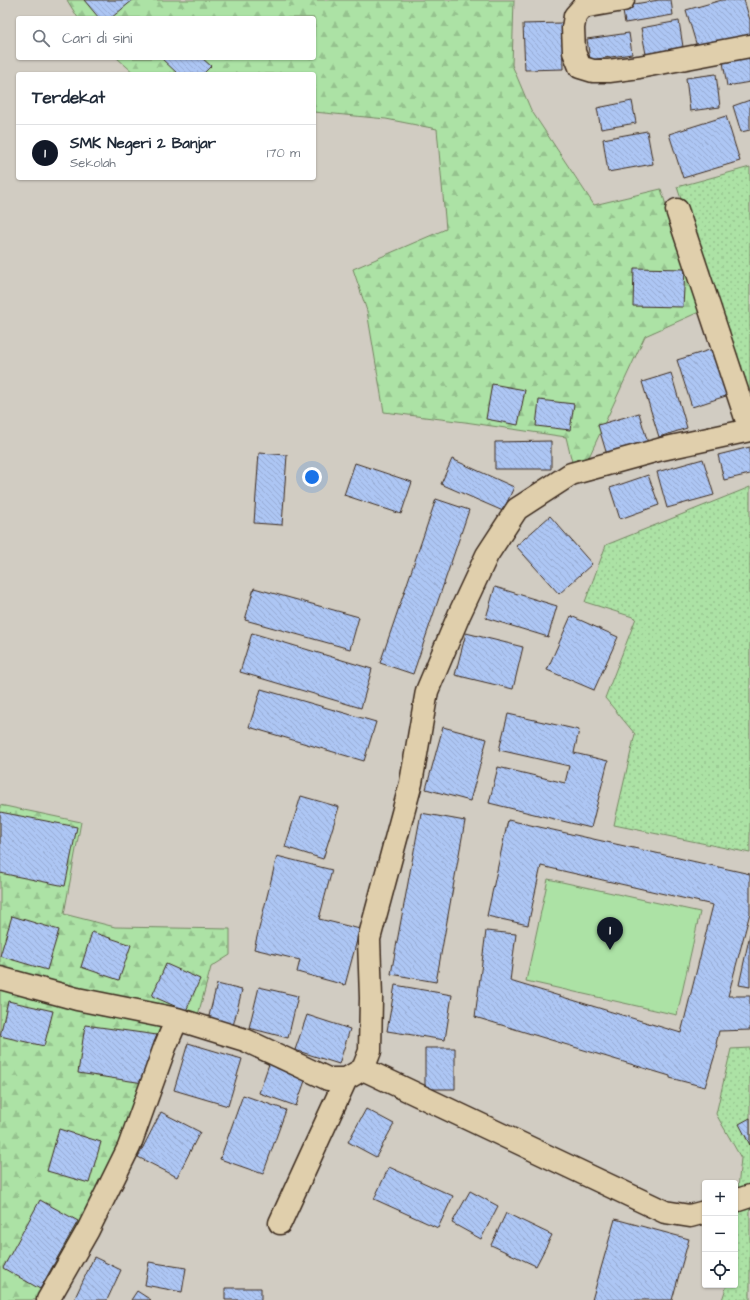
<!DOCTYPE html>
<html lang="id">
<meta charset="utf-8">
<style>
:root{--surface:#fff;--page:#f2f2f3;--text:#1f2937;--muted:#747a83;--line:#e0e1e3;--accent:#111827}
body{margin:0;font-family:"Architects Daughter",sans-serif;background:var(--page);color:var(--text)}
.controls{position:absolute;right:12px;bottom:12px;display:grid;overflow:hidden;border-radius:4px;box-shadow:0 1px 3px #0004}
.controls button{width:36px;height:36px;display:grid;place-items:center;padding:0;border:0;border-bottom:1px solid var(--line);background:var(--surface);color:var(--text);font:20px sans-serif}
.you{position:absolute;left:312px;top:477px;width:14px;height:14px;margin:-10px;border:3px solid #fff;border-radius:50%;background:#1a73e8;box-shadow:0 0 0 6px #1a73e833}
.badge{display:grid;place-items:center;width:26px;height:26px;border-radius:50%;background:var(--accent);color:#fff;font-size:13px;font-weight:700}
.pin{position:absolute;translate:-50% -33px;filter:drop-shadow(0 1px 2px #0008)}
.pin::after{content:'';position:absolute;top:21px;width:14px;height:12px;background:inherit;clip-path:polygon(0 0,100% 0,50% 100%)}
.list{margin:0;padding:0;list-style:none}
h2{display:flex;justify-content:space-between;align-items:center;height:52px;margin:0;padding:0 16px;font-size:17px}
h2 small{font-size:13px;font-weight:400;color:var(--muted)}
.list li{display:grid;grid-template-columns:26px 1fr auto;gap:12px;align-items:center;box-sizing:border-box;height:56px;padding:0 16px;border-top:1px solid var(--line)}
.list b{display:block;font-size:15px;white-space:nowrap}
.list p{margin:0;font-size:13px;white-space:nowrap;color:var(--muted)}
.list em{font-size:13px;font-style:normal;color:var(--muted)}
.icon{flex:none;width:22px;height:22px;fill:none;stroke:currentColor;stroke-width:2;stroke-linecap:round;stroke-linejoin:round}
.map{position:relative;flex:none;width:750px;height:1300px;overflow:hidden}
.search{position:absolute;background:var(--surface);box-shadow:0 1px 3px #0004;left:16px;top:16px;width:300px;height:44px;display:flex;align-items:center;gap:10px;box-sizing:border-box;padding:0 14px;border-radius:4px;color:var(--muted);font-size:15px}
.panel{position:absolute;background:var(--surface);box-shadow:0 1px 3px #0004;left:16px;top:72px;width:300px;height:108px;border-radius:4px}
.map>svg:first-child{display:block}
.grass{fill:url(#grass-dots);stroke:#748662}
.forest{fill:url(#forest-firs);stroke:#748662}
.pitch{fill:#ace2a5;stroke:#748662}
.building{fill:url(#building-back-hatch);stroke:#3b2a1e}
.lines{fill:none;stroke-linecap:round;stroke-linejoin:round}
.minor-casing{stroke:#3b2a1e;stroke-width:25}
.minor{stroke:#e0cfac;stroke-width:22}
</style>
<div class="map">
<svg width="750" height="1300" viewBox="0 0 750 1300">
<defs>
<pattern id="grass-dots" width="8" height="8" patternUnits="userSpaceOnUse"><rect width="8" height="8" fill="#ace2a5"/><path d="M2 2h.1M6 6h.1" fill="none" stroke="#95c28e" stroke-width="1.8" stroke-linecap="round"/></pattern>
<pattern id="forest-firs" width="22" height="20" patternUnits="userSpaceOnUse"><rect width="22" height="20" fill="#ace2a5"/><path d="M5 1l3.5 6h-7zM16 11l3.5 6h-7z" fill="#95c28e"/></pattern>
<pattern id="building-back-hatch" width="6" height="6" patternUnits="userSpaceOnUse"><rect width="6" height="6" fill="#adc6f4"/><path d="M-1 5l2 2M0 0l6 6M5-1l2 2" fill="none" stroke="#96aad1"/></pattern>
</defs>
<rect width="100%" height="100%" fill="#d1ccc2"/>
<filter id="ink" filterUnits="userSpaceOnUse"><feTurbulence type="fractalNoise" baseFrequency=".025" numOctaves="2"/><feDisplacementMap in="SourceGraphic" scale="8" xChannelSelector="R" yChannelSelector="G"/><feConvolveMatrix kernelMatrix="1 2 1 2 8 2 1 2 1" color-interpolation-filters="sRGB"/></filter>
<g filter="url(#ink)">
<path class="grass" d="M 750,167 L 750,402 L 677,187 Z
M 750,487 L 750,853 L 614,825 L 635,734 L 605,698 L 636,618 L 585,602 L 606,545 Z
M 750,1048 L 750,1300 L 722,1300 L 727,1285 L 735,1285 L 735,1219 L 741,1158 L 716,1114 L 731,1049 Z"/>
<path class="forest" d="M 67,0 L 514,0 L 512,65 L 531,110 L 594,205 L 661,189 L 699,312 L 645,336 L 589,457 L 572,462 L 566,437 L 465,422 L 384,412 L 367,311 L 353,269 L 446,229 L 437,129 L 386,119 L 314,112 L 314,74 L 135,74 L 117,58 L 314,58 L 314,18 L 78,18 Z
M 0,805 L 81,822 L 64,914 L 115,927 L 230,929 L 230,955 L 211,967 L 198,1015 L 173,1012 L 123,1144 L 38,1300 L 0,1300 Z"/>
<path class="pitch" d="M 548,879 L 700,912 L 677,1015 L 526,981 Z"/>
<path class="building" d="M 84,0 L 133,0 L 111,18 L 99,18 Z
M 659,0 L 671,0 L 673,15 L 625,23 L 622,6 Z
M 722,0 L 744,0 L 750,20 L 750,35 L 698,50 L 686,10 Z
M 679,21 L 683,47 L 646,54 L 641,28 Z
M 562,23 L 563,69 L 525,70 L 523,24 Z
M 629,33 L 632,54 L 590,60 L 587,39 Z
M 749,57 L 750,65 L 750,82 L 727,86 L 723,62 Z
M 161,58 L 202,58 L 211,66 L 203,74 L 178,74 Z
M 716,74 L 720,107 L 690,111 L 686,78 Z
M 750,100 L 750,130 L 741,132 L 733,106 Z
M 632,101 L 636,123 L 601,129 L 597,108 Z
M 726,116 L 740,161 L 683,178 L 669,134 Z
M 647,131 L 653,164 L 608,172 L 603,139 Z
M 634,268 L 685,269 L 683,307 L 633,306 Z
M 713,349 L 729,395 L 692,407 L 677,360 Z
M 671,373 L 687,428 L 659,437 L 642,382 Z
M 492,384 L 525,390 L 518,425 L 486,419 Z
M 539,400 L 574,404 L 570,430 L 536,426 Z
M 639,413 L 648,443 L 607,455 L 598,425 Z
M 551,441 L 551,469 L 495,469 L 495,442 Z
M 750,447 L 750,474 L 724,480 L 718,455 Z
M 259,453 L 287,455 L 282,525 L 254,523 Z
M 452,459 L 514,487 L 503,511 L 441,484 Z
M 703,459 L 714,495 L 667,508 L 657,472 Z
M 355,463 L 412,482 L 401,514 L 344,495 Z
M 648,475 L 659,505 L 620,519 L 610,488 Z
M 436,499 L 469,510 L 413,674 L 380,663 Z
M 550,516 L 592,564 L 559,594 L 516,546 Z
M 495,587 L 557,606 L 548,637 L 486,618 Z
M 254,588 L 359,617 L 350,649 L 245,620 Z
M 571,616 L 618,637 L 594,690 L 547,670 Z
M 252,633 L 372,669 L 361,708 L 240,672 Z
M 466,633 L 523,647 L 513,689 L 455,675 Z
M 261,689 L 376,722 L 364,761 L 249,727 Z
M 508,714 L 579,730 L 574,753 L 608,761 L 591,828 L 489,803 L 498,767 L 565,783 L 569,766 L 499,750 Z
M 443,727 L 487,739 L 470,801 L 426,789 Z
M 301,796 L 339,807 L 323,859 L 285,847 Z
M 0,812 L 77,827 L 65,886 L 0,873 Z
M 421,813 L 465,821 L 436,982 L 391,974 Z
M 508,820 L 750,874 L 750,913 L 728,996 L 750,996 L 750,1030 L 719,1031 L 716,1044 L 718,1045 L 705,1087 L 670,1078 L 670,1076 L 475,1017 L 486,931 L 516,934 L 510,981 L 681,1033 L 713,905 L 541,866 L 528,925 L 487,916 Z
M 277,856 L 332,870 L 319,919 L 360,929 L 345,985 L 297,972 L 300,960 L 254,949 Z
M 12,916 L 59,930 L 47,970 L 0,956 Z
M 92,932 L 131,945 L 119,980 L 81,967 Z
M 750,934 L 750,987 L 739,985 Z
M 166,964 L 200,979 L 186,1011 L 152,996 Z
M 217,984 L 242,990 L 233,1026 L 208,1020 Z
M 395,985 L 452,995 L 445,1040 L 387,1031 Z
M 259,987 L 298,996 L 288,1038 L 249,1028 Z
M 8,1001 L 53,1011 L 44,1046 L 0,1036 Z
M 307,1015 L 350,1029 L 339,1064 L 295,1050 Z
M 85,1025 L 157,1035 L 150,1084 L 78,1073 Z
M 188,1043 L 242,1059 L 228,1106 L 174,1090 Z
M 425,1048 L 455,1048 L 455,1089 L 425,1089 Z
M 269,1064 L 306,1078 L 296,1106 L 259,1093 Z
M 243,1095 L 286,1110 L 263,1174 L 220,1159 Z
M 366,1109 L 394,1124 L 376,1157 L 348,1142 Z
M 161,1112 L 200,1132 L 177,1177 L 138,1157 Z
M 750,1118 L 750,1145 L 739,1124 Z
M 59,1129 L 101,1142 L 89,1183 L 47,1171 Z
M 389,1167 L 453,1196 L 438,1228 L 374,1199 Z
M 470,1191 L 498,1206 L 481,1239 L 452,1223 Z
M 40,1200 L 78,1221 L 40,1289 L 3,1268 Z
M 506,1213 L 552,1235 L 536,1266 L 491,1245 Z
M 615,1219 L 689,1239 L 672,1300 L 592,1300 Z
M 94,1257 L 121,1270 L 107,1300 L 74,1300 Z
M 149,1262 L 186,1268 L 182,1292 L 145,1285 Z
M 225,1288 L 261,1288 L 261,1300 L 225,1300 Z
M 137,1291 L 151,1300 L 131,1300 Z"/>
<g class="lines">
<defs>
<path id="minor" d="M 623,0 L 583,7 L 575,16 L 573,28 L 574,52 L 580,67 L 593,71 L 609,71 L 639,67 L 750,46
M 677,210 L 750,430
M 0,978 L 77,999 L 177,1019 L 245,1040 L 328,1079 L 346,1079 L 363,1069 L 370,1051 L 371,998 L 369,939 L 411,783 L 427,691 L 459,615 L 487,555 L 517,509 L 571,474 L 662,449 L 750,430
M 363,1069 L 665,1212 L 690,1216 L 705,1212
M 735,1201 L 750,1196
M 280,1223 L 346,1079
M 48,1300 L 88,1230 L 129,1147 L 165,1047 L 177,1019"/>
</defs>
<use href="#minor" class="minor-casing"/>
<use href="#minor" class="minor"/>
</g>
</g>
</svg>
<div class="controls">
<button>+</button>
<button>−</button>
<button><svg class="icon" aria-label="locate" viewBox="0 0 24 24"><circle cx="12" cy="12" r="6"/><path d="M12 2v4M12 18v4M2 12h4M18 12h4"/></svg></button>
</div>
<div class="you"></div>
<div class="pin badge" style="left:610px;top:950px">1</div>
<div class="search"><svg class="icon" aria-label="search" viewBox="0 0 24 24"><circle cx="10" cy="10" r="6"/><path d="M15 15l6 6"/></svg>Cari di sini</div>
<section class="panel">
<h2>Terdekat<small></small></h2>
<ul class="list">
<li><span class="badge">1</span><div><b>SMK Negeri 2 Banjar</b><p>Sekolah</p></div><em>170 m</em></li>
</ul>
</section>
</div>
